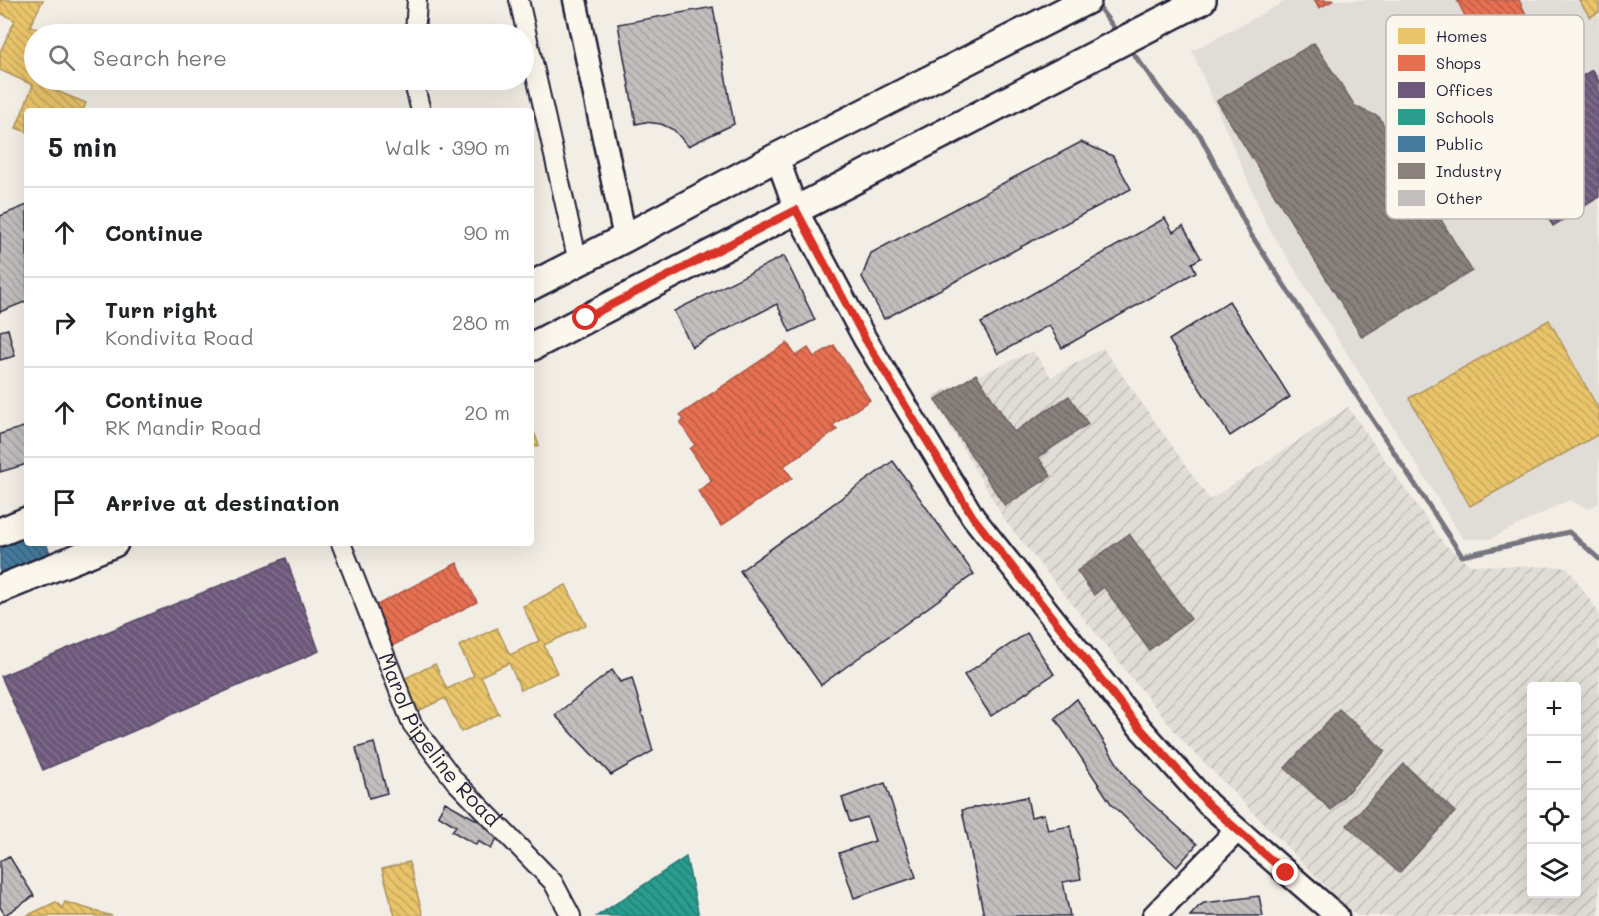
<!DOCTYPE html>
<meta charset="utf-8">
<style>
:root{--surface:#fff;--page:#f6f6f6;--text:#202124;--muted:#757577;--line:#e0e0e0}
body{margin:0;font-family:Mali,sans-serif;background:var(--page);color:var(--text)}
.controls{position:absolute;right:18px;bottom:18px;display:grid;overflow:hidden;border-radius:6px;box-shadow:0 6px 24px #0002}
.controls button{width:54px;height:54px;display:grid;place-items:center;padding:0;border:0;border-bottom:2px solid var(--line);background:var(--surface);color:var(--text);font:30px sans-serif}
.stop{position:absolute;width:18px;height:18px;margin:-14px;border:4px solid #d93025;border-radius:50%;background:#fff}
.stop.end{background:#d93025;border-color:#fff;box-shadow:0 2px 6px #0008}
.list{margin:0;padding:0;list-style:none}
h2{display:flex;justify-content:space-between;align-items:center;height:78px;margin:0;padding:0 24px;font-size:26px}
h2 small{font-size:20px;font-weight:400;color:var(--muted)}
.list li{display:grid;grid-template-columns:39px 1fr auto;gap:18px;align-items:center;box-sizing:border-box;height:90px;padding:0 24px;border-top:2px solid var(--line)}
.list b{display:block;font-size:22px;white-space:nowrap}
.list p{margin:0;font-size:20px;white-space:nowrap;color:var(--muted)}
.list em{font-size:20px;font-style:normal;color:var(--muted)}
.icon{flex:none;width:33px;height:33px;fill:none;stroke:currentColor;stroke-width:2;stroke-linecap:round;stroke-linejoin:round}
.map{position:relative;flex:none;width:1599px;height:916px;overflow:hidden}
.search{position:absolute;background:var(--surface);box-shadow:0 6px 24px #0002;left:24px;top:24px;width:510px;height:66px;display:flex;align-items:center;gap:15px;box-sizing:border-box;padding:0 21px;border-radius:33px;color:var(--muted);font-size:22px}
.panel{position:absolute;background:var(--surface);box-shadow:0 6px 24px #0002;left:24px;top:108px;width:510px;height:438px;border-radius:6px}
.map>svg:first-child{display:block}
.built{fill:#e0dcd6}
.industrial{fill:url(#industrial-furrows);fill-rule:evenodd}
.homes{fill:url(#homes-back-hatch);stroke:#ad935c;stroke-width:1.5}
.shops{fill:url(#shops-back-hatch);stroke:#ac584a;stroke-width:1.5}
.offices{fill:url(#offices-back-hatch);stroke:#564867;stroke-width:1.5}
.schools{fill:url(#schools-back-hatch);stroke:#287876;stroke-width:1.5}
.public{fill:url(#public-back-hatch);stroke:#3a6080;stroke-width:1.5}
.industry{fill:url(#industry-back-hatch);stroke:#6b6468;stroke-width:1.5}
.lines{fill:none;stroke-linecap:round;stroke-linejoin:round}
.stream{stroke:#76747f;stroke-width:5}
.building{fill:url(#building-back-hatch);stroke:#22223b;stroke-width:1.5}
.minor-casing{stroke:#22223b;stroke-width:22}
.tertiary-casing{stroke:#22223b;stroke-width:27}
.primary-casing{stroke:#22223b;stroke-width:32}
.minor{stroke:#fbf7ec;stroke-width:18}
.tertiary{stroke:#fbf7ec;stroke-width:22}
.primary{stroke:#fbf7ec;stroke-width:27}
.route{stroke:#d93025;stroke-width:8}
.labels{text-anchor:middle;stroke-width:6;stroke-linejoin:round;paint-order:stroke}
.street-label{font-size:21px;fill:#22223b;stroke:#fbf7ec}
.key{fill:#fbf7ec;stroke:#bab7b7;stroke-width:1.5}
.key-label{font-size:16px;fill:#22223b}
</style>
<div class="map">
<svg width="1599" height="916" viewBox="0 0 1599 916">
<defs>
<pattern id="industrial-furrows" width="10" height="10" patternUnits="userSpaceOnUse" patternTransform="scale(1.5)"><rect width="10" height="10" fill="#e0dcd6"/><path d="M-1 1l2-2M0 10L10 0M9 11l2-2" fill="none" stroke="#c0bcb9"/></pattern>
<pattern id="homes-back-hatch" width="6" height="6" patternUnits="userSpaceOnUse" patternTransform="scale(1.5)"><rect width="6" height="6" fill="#e9c46a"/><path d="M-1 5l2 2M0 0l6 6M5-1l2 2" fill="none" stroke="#c8a85d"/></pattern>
<pattern id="shops-back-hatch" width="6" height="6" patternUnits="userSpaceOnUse" patternTransform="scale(1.5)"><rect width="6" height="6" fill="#e76f51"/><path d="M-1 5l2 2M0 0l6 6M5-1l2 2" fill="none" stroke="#bb5b44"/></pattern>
<pattern id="offices-back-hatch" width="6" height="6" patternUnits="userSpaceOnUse" patternTransform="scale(1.5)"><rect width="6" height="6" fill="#6d597a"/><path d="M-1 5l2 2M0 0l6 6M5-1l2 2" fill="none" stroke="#81728c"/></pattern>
<pattern id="schools-back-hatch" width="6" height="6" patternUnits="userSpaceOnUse" patternTransform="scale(1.5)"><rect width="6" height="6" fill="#2a9d8f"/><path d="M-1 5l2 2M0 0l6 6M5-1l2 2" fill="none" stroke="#248076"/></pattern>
<pattern id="public-back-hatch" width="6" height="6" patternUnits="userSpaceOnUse" patternTransform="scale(1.5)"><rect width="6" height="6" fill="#457b9d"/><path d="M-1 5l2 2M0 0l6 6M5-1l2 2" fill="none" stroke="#396481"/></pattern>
<pattern id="industry-back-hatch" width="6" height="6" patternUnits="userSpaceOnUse" patternTransform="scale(1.5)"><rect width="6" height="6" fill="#8a817c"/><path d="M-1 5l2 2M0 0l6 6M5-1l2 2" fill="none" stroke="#706967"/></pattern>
<pattern id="building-back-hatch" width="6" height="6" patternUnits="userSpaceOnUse" patternTransform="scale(1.5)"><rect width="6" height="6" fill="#c2bebe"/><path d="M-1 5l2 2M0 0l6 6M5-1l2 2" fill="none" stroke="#a6a3a4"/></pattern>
</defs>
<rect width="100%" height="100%" fill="#f2eee5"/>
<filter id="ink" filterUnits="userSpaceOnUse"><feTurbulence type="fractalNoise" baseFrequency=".0167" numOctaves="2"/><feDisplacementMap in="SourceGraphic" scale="12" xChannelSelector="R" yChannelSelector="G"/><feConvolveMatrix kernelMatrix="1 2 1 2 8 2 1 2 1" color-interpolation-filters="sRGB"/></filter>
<g filter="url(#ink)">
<path class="built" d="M 1288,0 L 1599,0 L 1599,503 L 1588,509 L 1569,500 L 1490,539 L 1463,539 L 1267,225 L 1192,51 Z"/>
<path class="industrial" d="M 1103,348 L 1210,500 L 1348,407 L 1444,544 L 1470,565 L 1567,567 L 1599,613 L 1599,916 L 1358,916 L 1348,909 L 1181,739 L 1006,522 L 932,396 L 1033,351 L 1051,377 ZM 1532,686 L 1576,686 L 1576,894 L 1532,894 Z"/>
<path class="homes" d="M 0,0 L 43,0 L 30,26 L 49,34 L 34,34 L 34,80 L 53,80 L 49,88 L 86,103 L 83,111 L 27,111 L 27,132 L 16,128 L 33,85 L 0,70 L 0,52 L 15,20 L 0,13 Z
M 1579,0 L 1599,0 L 1599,12 L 1590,17 Z
M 1549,320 L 1599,410 L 1599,434 L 1470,506 L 1409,398 Z
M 531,425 L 539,445 L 531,448 Z
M 566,585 L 586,625 L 544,645 L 557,673 L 521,690 L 509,663 L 481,676 L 499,714 L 461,732 L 445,698 L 412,714 L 397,682 L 435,664 L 447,689 L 474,676 L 459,646 L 497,628 L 510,655 L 539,641 L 523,606 Z
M 409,862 L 423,916 L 395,916 L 382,869 Z
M 56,902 L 62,908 L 65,902 L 112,916 L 26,916 Z"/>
<path class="shops" d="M 1314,0 L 1334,0 L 1319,8 Z
M 1457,0 L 1519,0 L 1539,41 L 1490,66 Z
M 787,343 L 796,356 L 808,348 L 814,357 L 834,345 L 870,400 L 833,425 L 837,430 L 784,466 L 792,478 L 721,526 L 698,491 L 712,481 L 690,449 L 695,445 L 680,423 L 684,420 L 680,415 Z
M 457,563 L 477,602 L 390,647 L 383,633 L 388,631 L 375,606 Z"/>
<path class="offices" d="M 1592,70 L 1599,81 L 1599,197 L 1553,226 L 1522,177 L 1568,144 L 1541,101 Z
M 286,558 L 319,651 L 43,770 L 1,676 Z"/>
<path class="schools" d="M 686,857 L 699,916 L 597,916 Z"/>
<path class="public" d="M 27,513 L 27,543 L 46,543 L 59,577 L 0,600 L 0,523 Z"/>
<path class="industry" d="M 1314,43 L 1355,106 L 1379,117 L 1472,271 L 1362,337 L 1217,101 Z
M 976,374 L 1014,432 L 1069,396 L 1088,424 L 1038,457 L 1051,476 L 1005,506 L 935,400 Z
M 1129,534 L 1191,619 L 1149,650 L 1104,587 L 1094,595 L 1077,571 Z
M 1339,709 L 1385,751 L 1331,810 L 1285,768 Z
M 1404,764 L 1455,812 L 1399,873 L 1347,825 Z"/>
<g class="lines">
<path class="stream" d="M 1095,2 L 1117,32
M 1130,49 L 1167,99 L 1200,135 L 1250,233 L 1462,556 L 1569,532 L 1599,559"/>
</g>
<path class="building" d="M 713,7 L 734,124 L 688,146 L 674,130 L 661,124 L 645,122 L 636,124 L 618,24 Z
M 1081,142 L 1113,156 L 1131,189 L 884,319 L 862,277 L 871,253 Z
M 27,205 L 27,301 L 0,312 L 0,216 Z
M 1165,218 L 1173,232 L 1183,226 L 1201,258 L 1192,263 L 1196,272 L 1062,348 L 1049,325 L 998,354 L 981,323 Z
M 784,256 L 815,320 L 790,332 L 777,304 L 692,347 L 674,311 Z
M 1229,301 L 1290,397 L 1230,436 L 1169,340 Z
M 8,329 L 15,356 L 0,360 L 0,331 Z
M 27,426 L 27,464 L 0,472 L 0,434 Z
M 893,461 L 974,574 L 821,685 L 740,571 Z
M 1027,633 L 1054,674 L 991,716 L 964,675 Z
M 612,670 L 620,682 L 632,678 L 653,751 L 611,775 L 555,715 Z
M 1077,699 L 1130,784 L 1197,844 L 1177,867 L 1112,805 L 1055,718 Z
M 374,743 L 387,793 L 369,798 L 356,748 Z
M 885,783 L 916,877 L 854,898 L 839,853 L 875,841 L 867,817 L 850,822 L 842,798 Z
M 1027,797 L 1031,817 L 1044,814 L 1048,830 L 1070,826 L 1081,879 L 1063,882 L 1070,916 L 984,916 L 962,810 Z
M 445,802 L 500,833 L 491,849 L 478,841 L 476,845 L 452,831 L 456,826 L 438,815 Z
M 9,856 L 34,896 L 5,915 L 0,907 L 0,861 Z
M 1259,896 L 1263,916 L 1190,916 L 1199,906 L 1204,903 Z"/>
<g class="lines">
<defs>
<g id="minor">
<path d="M 519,0 L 578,262"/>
<path d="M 415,34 L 417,0"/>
<path d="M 413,80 L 421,111"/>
<path id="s1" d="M 341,543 L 412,724 L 455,781 L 553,882 L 571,916"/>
</g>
<path id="tertiary" d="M 575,0 L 625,238
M 777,157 L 796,210 L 865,339 L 973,517 L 1134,721 L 1208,804 L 1337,916
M 1154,916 L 1237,830"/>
<path id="primary" d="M 531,286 L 625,238 L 777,157 L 1087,0
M 531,347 L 1202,0
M 0,532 L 27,521
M 0,589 L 114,543"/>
</defs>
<use href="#minor" class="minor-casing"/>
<use href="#tertiary" class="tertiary-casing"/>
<use href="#primary" class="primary-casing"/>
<use href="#minor" class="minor"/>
<use href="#tertiary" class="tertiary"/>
<use href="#primary" class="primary"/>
</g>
</g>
<g class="lines" filter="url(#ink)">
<path class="route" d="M 586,318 L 796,210 L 865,339 L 973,517 L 1134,721 L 1208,804 L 1286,873"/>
</g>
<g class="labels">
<g class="street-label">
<text dy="7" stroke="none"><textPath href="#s1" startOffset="222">Marol Pipeline Road</textPath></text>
</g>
</g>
<rect x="1386" y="15" width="198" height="204" rx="9" class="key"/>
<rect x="1398" y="28" width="27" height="16" fill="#e9c46a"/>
<rect x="1398" y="55" width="27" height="16" fill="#e76f51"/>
<rect x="1398" y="82" width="27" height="16" fill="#6d597a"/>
<rect x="1398" y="109" width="27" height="16" fill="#2a9d8f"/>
<rect x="1398" y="136" width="27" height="16" fill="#457b9d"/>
<rect x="1398" y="163" width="27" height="16" fill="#8a817c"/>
<rect x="1398" y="190" width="27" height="16" fill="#c2bebe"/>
<g class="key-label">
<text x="1436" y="42">Homes</text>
<text x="1436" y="69">Shops</text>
<text x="1436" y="96">Offices</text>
<text x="1436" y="123">Schools</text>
<text x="1436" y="150">Public</text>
<text x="1436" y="177">Industry</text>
<text x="1436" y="204">Other</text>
</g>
</svg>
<div class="controls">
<button>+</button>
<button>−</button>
<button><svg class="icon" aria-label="locate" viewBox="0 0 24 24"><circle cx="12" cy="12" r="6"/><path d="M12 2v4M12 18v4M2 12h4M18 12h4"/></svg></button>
<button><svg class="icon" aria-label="layers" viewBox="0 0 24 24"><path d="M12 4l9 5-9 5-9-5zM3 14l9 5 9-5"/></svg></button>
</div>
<div class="stop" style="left:586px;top:318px"></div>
<div class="stop end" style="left:1286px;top:873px"></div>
<div class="search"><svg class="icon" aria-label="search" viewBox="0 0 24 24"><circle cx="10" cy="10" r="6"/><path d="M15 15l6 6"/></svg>Search here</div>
<section class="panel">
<h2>5 min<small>Walk · 390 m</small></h2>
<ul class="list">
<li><svg class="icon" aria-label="ahead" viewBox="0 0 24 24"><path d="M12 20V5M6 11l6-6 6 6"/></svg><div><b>Continue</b></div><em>90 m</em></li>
<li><svg class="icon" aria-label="right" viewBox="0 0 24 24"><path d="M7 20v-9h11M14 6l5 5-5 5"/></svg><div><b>Turn right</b><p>Kondivita Road</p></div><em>280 m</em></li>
<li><svg class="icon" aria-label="ahead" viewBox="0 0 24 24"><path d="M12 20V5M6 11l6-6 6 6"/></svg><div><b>Continue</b><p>RK Mandir Road</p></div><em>20 m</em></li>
<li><svg class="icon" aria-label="arrive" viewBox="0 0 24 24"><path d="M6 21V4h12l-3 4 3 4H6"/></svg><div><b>Arrive at destination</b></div></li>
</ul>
</section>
</div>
